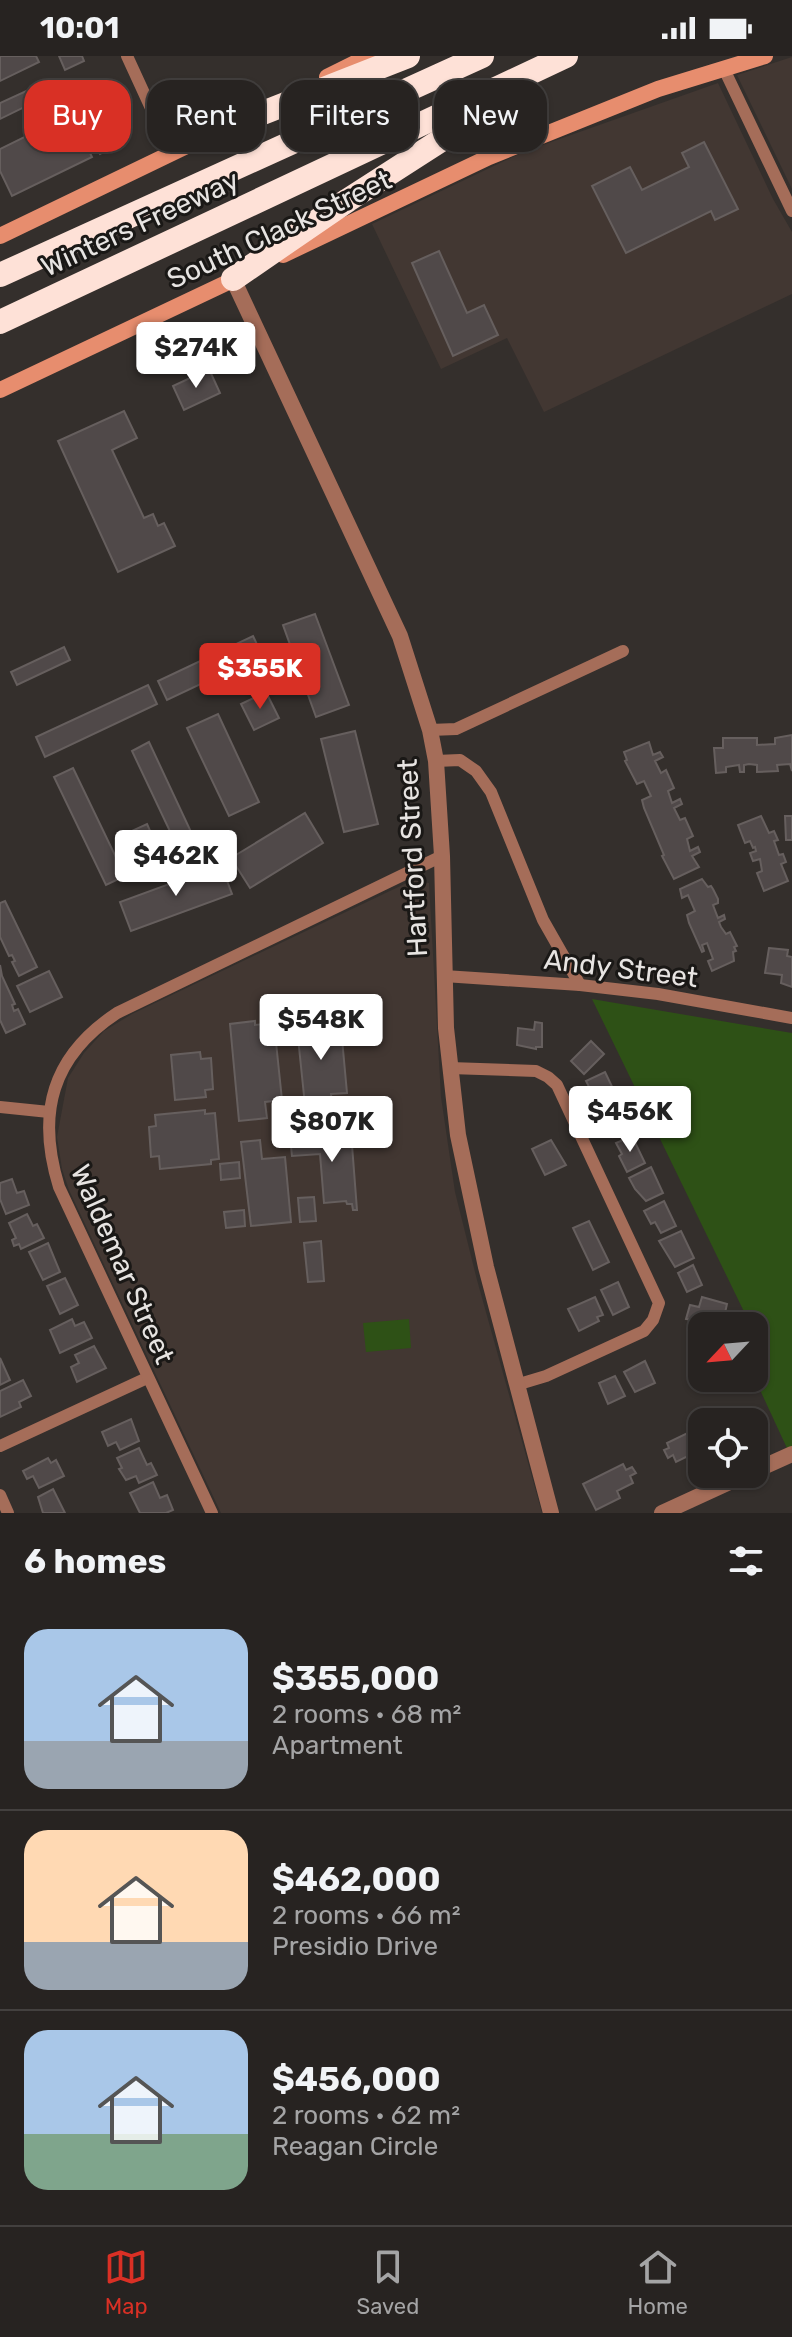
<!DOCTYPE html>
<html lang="en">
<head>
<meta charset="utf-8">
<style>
	:root { --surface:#272321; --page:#332f2e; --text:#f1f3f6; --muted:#a4a4a5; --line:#43403f; --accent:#d93025 }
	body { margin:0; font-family:Rubik,sans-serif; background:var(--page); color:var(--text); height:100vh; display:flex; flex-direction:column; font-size:30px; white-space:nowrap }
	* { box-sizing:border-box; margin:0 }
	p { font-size:26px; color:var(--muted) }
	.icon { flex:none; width:44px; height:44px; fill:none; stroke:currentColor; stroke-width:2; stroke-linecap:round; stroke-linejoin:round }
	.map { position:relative; height:1457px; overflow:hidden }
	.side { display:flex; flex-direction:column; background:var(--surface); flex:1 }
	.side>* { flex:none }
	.guide { position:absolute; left:24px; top:24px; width:744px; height:72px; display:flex; gap:16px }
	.needle { width:52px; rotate:244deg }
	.fabs { position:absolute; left:688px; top:1256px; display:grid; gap:16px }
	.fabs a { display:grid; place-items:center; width:80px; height:80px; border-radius:16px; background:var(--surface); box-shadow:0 2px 6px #0004,0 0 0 2px var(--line); font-size:40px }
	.price { position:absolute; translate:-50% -68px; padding:0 18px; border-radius:8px; background:#fff; color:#222; font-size:26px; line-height:52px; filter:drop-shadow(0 2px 4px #0008) }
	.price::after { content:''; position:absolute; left:50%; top:48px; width:24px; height:18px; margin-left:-12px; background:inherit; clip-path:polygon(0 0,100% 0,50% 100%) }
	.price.current { background:var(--accent); color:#fff }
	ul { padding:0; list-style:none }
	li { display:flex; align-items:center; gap:24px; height:200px; padding:0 24px }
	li+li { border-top:2px solid var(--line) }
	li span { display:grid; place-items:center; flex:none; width:224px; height:160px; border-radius:24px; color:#555 }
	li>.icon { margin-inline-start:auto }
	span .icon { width:96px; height:96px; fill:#fffc; stroke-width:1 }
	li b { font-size:34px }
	h2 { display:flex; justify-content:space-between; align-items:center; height:96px; padding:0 24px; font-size:34px }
	.tag { padding:0 28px; border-radius:24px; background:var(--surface); box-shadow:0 2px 6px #0004,0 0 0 2px var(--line); font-size:28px; line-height:72px }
	.tag.current { background:var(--accent); color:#fff }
	.status { display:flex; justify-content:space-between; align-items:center; height:56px; padding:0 40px; background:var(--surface); direction:ltr }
	.status svg { height:22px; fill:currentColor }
	.dock { display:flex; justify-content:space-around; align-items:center; height:112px; border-top:2px solid var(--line); background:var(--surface); font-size:22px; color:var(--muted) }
	.dock a { display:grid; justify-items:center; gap:4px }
	.dock .current { color:var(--accent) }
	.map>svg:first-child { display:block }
	.built { fill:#423732 }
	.green { fill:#2e5116 }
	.building { fill:#504949; stroke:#665f5e; stroke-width:2 }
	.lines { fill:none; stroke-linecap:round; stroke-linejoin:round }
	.minor { stroke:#a56d59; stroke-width:12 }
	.tertiary { stroke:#a56d59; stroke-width:16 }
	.secondary { stroke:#e78d6e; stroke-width:16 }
	.motorway { stroke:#fee1d7; stroke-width:24 }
	.labels { text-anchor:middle; stroke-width:6; stroke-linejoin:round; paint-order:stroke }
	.street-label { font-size:28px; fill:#e7e4e2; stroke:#1a1816 }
</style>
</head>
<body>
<div class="status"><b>10:01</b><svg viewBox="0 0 49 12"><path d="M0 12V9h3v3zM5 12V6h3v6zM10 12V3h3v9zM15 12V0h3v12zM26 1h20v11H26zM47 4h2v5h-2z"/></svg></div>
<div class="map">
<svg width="792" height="1457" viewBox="0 0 792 1457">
	<rect width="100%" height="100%" fill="#342f2c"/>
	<!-- built -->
	<g class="built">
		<polygon points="792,1 792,133 737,19"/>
		<polygon points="718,27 773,143 792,176 792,238 544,356 507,282 441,313 372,168 523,96"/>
		<polygon points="413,824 429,827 441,1041 455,1136 477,1224 542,1457 221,1457 69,1134 62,1113 57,1081 68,1022 84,997 104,975 132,958"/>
	</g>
	<!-- green -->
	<g class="green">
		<polygon points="592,943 792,977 792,1403 754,1321 754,1300 764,1295 754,1270 751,1270"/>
		<polygon points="409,1263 411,1292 366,1296 363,1267"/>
	</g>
	<!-- building -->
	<g class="building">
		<polygon points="0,0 36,0 39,6 0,25"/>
		<polygon points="59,0 82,0 84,5 65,14"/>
		<polygon points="48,25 53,37 0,63 0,47"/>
		<polygon points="103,40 125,85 100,98 78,53"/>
		<polygon points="71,58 92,101 12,140 0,115 0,93"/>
		<polygon points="704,86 738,153 715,164 711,155 626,197 592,130 630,111 642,134 689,111 682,97"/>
		<polygon points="439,195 467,257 484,249 498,279 453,300 412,207"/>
		<polygon points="213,275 222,296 206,304 196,282"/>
		<polygon points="209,313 220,337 184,354 173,330"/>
		<polygon points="124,355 137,382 112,394 144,462 153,458 158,470 164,467 175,490 118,516 58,385"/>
		<polygon points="315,558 349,649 316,661 283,569"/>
		<polygon points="253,580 262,599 167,644 158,625"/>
		<polygon points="64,591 70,604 17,629 11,616"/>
		<polygon points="148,629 157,648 45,701 36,681"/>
		<polygon points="266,636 279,662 254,674 241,648"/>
		<polygon points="218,658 259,746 229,760 187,672"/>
		<polygon points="355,675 378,768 344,776 321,683"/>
		<polygon points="792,679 792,715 790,708 777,709 778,715 757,716 757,709 749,708 744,709 744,716 740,716 739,709 726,711 726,716 716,717 714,692 723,692 723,682 757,682 757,689 775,688 775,682"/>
		<polygon points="149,686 192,778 175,786 132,695"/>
		<polygon points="649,686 653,699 660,696 663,701 655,705 661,717 666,714 674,732 668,735 672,747 680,743 682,748 674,752 680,764 685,762 693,780 687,783 690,795 698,791 700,796 692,800 699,811 674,823 662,800 664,799 644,752 642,744 651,740 644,725 637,728 625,705 627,704 624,696"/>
		<polygon points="73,712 125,820 106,829 54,721"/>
		<polygon points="305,757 323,787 250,832 231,802"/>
		<polygon points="761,760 769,777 774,775 778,784 774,785 779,799 783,798 786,806 781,808 788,825 764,835 757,817 762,815 760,803 753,805 750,797 756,795 755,791 753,792 750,785 745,787 738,769"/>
		<polygon points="785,760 792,760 792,784 786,784"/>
		<polygon points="147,768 155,786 129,798 121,780"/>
		<polygon points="221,809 232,838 131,875 120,846"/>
		<polygon points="702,823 708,831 711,830 713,833 718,843 718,847 713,849 718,862 724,859 725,863 719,866 721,871 726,878 730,876 737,890 734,891 736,895 733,896 734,905 712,915 708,905 713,903 707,887 702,889 704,895 702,896 689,867 687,859 695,855 688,839 682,842 680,833"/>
		<polygon points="5,845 37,911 19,920 12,906 15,905 12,899 9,900 0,881 0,847"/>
		<polygon points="769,892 788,894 787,900 792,901 792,931 781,927 782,919 765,917"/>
		<polygon points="0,909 2,920 15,948 12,949 14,955 18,953 25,968 6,977 0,964"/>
		<polygon points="49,915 62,941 30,956 17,930"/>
		<polygon points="322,960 322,963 340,961 347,1037 331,1038 333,1057 306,1059 296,962"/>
		<polygon points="255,965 255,969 274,967 282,1044 265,1046 267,1062 239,1065 230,968"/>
		<polygon points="535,966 542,967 542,991 536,991 536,993 517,989 518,972 534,974"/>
		<polygon points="591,985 604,998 584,1018 571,1005"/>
		<polygon points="200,996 201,1003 211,1002 213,1033 205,1034 206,1041 175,1044 171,999"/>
		<polygon points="605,1016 617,1041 599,1050 586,1025"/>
		<polygon points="616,1050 628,1074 613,1081 600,1058"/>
		<polygon points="205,1054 205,1058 215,1057 219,1103 211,1104 211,1108 160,1113 159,1100 151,1101 149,1071 156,1070 155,1059"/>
		<polygon points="351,1076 357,1154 353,1154 352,1148 347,1148 346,1145 324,1147 320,1098 292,1100 290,1081"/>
		<polygon points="632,1080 645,1107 627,1116 619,1100 622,1098 616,1087"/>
		<polygon points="260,1084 262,1103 285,1101 291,1166 251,1170 241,1086"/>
		<polygon points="551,1084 566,1109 545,1119 532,1093"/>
		<polygon points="239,1106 240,1122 221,1124 220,1108"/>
		<polygon points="651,1111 663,1137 646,1145 635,1133 629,1122"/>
		<polygon points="12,1123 17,1137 24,1135 29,1149 6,1158 0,1143 0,1127"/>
		<polygon points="314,1141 316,1165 300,1166 298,1142"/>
		<polygon points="664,1145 676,1170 661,1177 655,1166 651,1168 644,1155"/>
		<polygon points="244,1154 245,1170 226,1172 224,1156"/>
		<polygon points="27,1158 33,1170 37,1168 44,1182 21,1193 19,1188 14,1190 12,1184 16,1182 9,1167"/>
		<polygon points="589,1165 609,1206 593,1214 573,1172"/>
		<polygon points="681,1175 694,1202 675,1211 659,1185"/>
		<polygon points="321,1185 324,1225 308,1226 304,1187"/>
		<polygon points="48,1187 60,1216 43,1224 29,1196"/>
		<polygon points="693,1209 702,1229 687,1236 678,1217"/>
		<polygon points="65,1222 78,1249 60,1258 47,1230"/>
		<polygon points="618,1226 629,1251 613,1259 601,1234"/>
		<polygon points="595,1241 603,1259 597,1261 599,1265 579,1275 568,1253"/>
		<polygon points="702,1241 727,1248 722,1270 686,1263 690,1249 699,1251"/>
		<polygon points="72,1263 75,1270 84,1266 92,1282 60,1297 50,1274"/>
		<polygon points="94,1290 106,1312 77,1326 71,1311 79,1307 75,1299"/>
		<polygon points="0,1302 10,1324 0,1329"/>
		<polygon points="645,1305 655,1327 635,1336 624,1316"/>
		<polygon points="615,1320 625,1340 608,1348 599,1327"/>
		<polygon points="23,1324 31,1340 19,1346 21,1351 0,1361 0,1335"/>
		<polygon points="131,1363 139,1385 120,1394 116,1386 108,1390 102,1376"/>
		<polygon points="702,1370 702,1402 696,1405 692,1398 676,1406 673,1399 668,1402 664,1394 669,1392 667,1387"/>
		<polygon points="139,1392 147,1409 151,1407 157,1419 139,1427 136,1420 126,1424 119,1413 122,1412 117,1402"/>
		<polygon points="48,1402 51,1407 56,1404 64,1420 39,1432 33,1420 27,1423 23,1415"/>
		<polygon points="623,1408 626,1414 632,1411 636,1417 630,1420 633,1427 617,1435 620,1442 596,1454 583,1428"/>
		<polygon points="153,1426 160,1442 167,1439 173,1454 166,1457 140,1457 130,1437"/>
		<polygon points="53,1433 65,1457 43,1457 38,1441"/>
	</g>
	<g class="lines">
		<!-- minor -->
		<g class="minor">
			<polyline points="127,0 172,98"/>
			<polyline points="724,13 792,155"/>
			<polyline points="430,674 456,673 623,595"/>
			<polyline points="436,705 460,704 476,715 491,736 543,864 580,929"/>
			<polyline points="444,920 580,929 658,938 792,962"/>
			<polyline points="450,1012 536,1015 548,1021 557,1029 659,1247 653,1264 644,1275 546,1320 516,1329"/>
			<polyline points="0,1051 49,1056"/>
			<polyline points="0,1390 147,1322"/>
			<polyline points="0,1439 8,1457"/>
			<path d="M212 1457 59 1131C36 1057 52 1000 117 957L442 800"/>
		</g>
		<!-- tertiary -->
		<g class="tertiary">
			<polyline points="233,223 400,580 430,674 436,705 442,800 446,972 458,1079 486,1211 551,1457"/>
			<polyline points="754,1415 792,1398"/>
			<polyline points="662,1457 747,1418"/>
		</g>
		<!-- secondary -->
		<g class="secondary">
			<polyline points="327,21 369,0"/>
			<polyline points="0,180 228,70"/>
			<polyline points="283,199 489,101 658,33 765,0"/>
			<polyline points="0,334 241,220"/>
		</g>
		<!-- motorway -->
		<g class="motorway">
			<polyline points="219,74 408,0"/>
			<polyline points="0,219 482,0"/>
			<polyline points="233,223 348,144 505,43"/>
			<polyline points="0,266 566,0"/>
		</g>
	</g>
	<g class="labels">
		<!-- street labels -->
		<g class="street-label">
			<text transform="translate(140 167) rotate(-25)" y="10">Winters Freeway</text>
			<text transform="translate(279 173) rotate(-25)" y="10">South Clack Street</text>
			<text transform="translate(412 802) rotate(-93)" y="10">Hartford Street</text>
			<text transform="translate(621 912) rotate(7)" y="10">Andy Street</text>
			<text transform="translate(123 1208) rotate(66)" y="10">Waldemar Street</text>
		</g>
	</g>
</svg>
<div class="fabs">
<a><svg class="needle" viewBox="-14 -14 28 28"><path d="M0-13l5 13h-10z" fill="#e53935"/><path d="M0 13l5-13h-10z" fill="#a4a4a5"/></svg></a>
<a><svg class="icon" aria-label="locate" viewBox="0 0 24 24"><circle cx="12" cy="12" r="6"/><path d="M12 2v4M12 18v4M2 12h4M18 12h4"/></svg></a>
</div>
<b class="price" style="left:196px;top:334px">$274K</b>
<b class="price current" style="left:260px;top:655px">$355K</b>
<b class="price" style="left:176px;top:842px">$462K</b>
<b class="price" style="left:321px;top:1006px">$548K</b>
<b class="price" style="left:630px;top:1098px">$456K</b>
<b class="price" style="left:332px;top:1108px">$807K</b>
<div class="guide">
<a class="tag current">Buy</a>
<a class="tag">Rent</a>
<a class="tag">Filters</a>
<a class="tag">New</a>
</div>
</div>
<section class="side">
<h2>6 homes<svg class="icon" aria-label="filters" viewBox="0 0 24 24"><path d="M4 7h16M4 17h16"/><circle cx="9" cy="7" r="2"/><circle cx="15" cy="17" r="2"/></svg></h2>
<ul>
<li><span style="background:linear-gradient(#a9c7e8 70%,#9aa5b1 0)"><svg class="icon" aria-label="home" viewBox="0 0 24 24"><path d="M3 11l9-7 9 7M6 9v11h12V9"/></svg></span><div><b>$355,000</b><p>2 rooms · 68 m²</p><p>Apartment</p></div></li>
<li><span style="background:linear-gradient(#ffd9b3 70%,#9aa5b1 0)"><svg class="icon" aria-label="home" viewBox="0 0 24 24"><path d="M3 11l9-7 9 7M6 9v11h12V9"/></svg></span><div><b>$462,000</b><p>2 rooms · 66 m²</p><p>Presidio Drive</p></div></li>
<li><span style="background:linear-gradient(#a9c7e8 65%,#7fa58c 0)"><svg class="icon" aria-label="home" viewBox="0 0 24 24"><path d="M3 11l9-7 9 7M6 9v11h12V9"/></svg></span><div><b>$456,000</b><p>2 rooms · 62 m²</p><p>Reagan Circle</p></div></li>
</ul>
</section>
<nav class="dock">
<a class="current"><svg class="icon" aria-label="map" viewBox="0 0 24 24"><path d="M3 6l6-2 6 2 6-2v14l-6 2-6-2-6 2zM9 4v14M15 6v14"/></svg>Map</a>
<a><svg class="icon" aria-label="saved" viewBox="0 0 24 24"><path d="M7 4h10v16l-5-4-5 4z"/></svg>Saved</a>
<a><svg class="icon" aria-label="home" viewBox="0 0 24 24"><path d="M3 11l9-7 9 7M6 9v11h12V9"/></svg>Home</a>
</nav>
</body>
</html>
